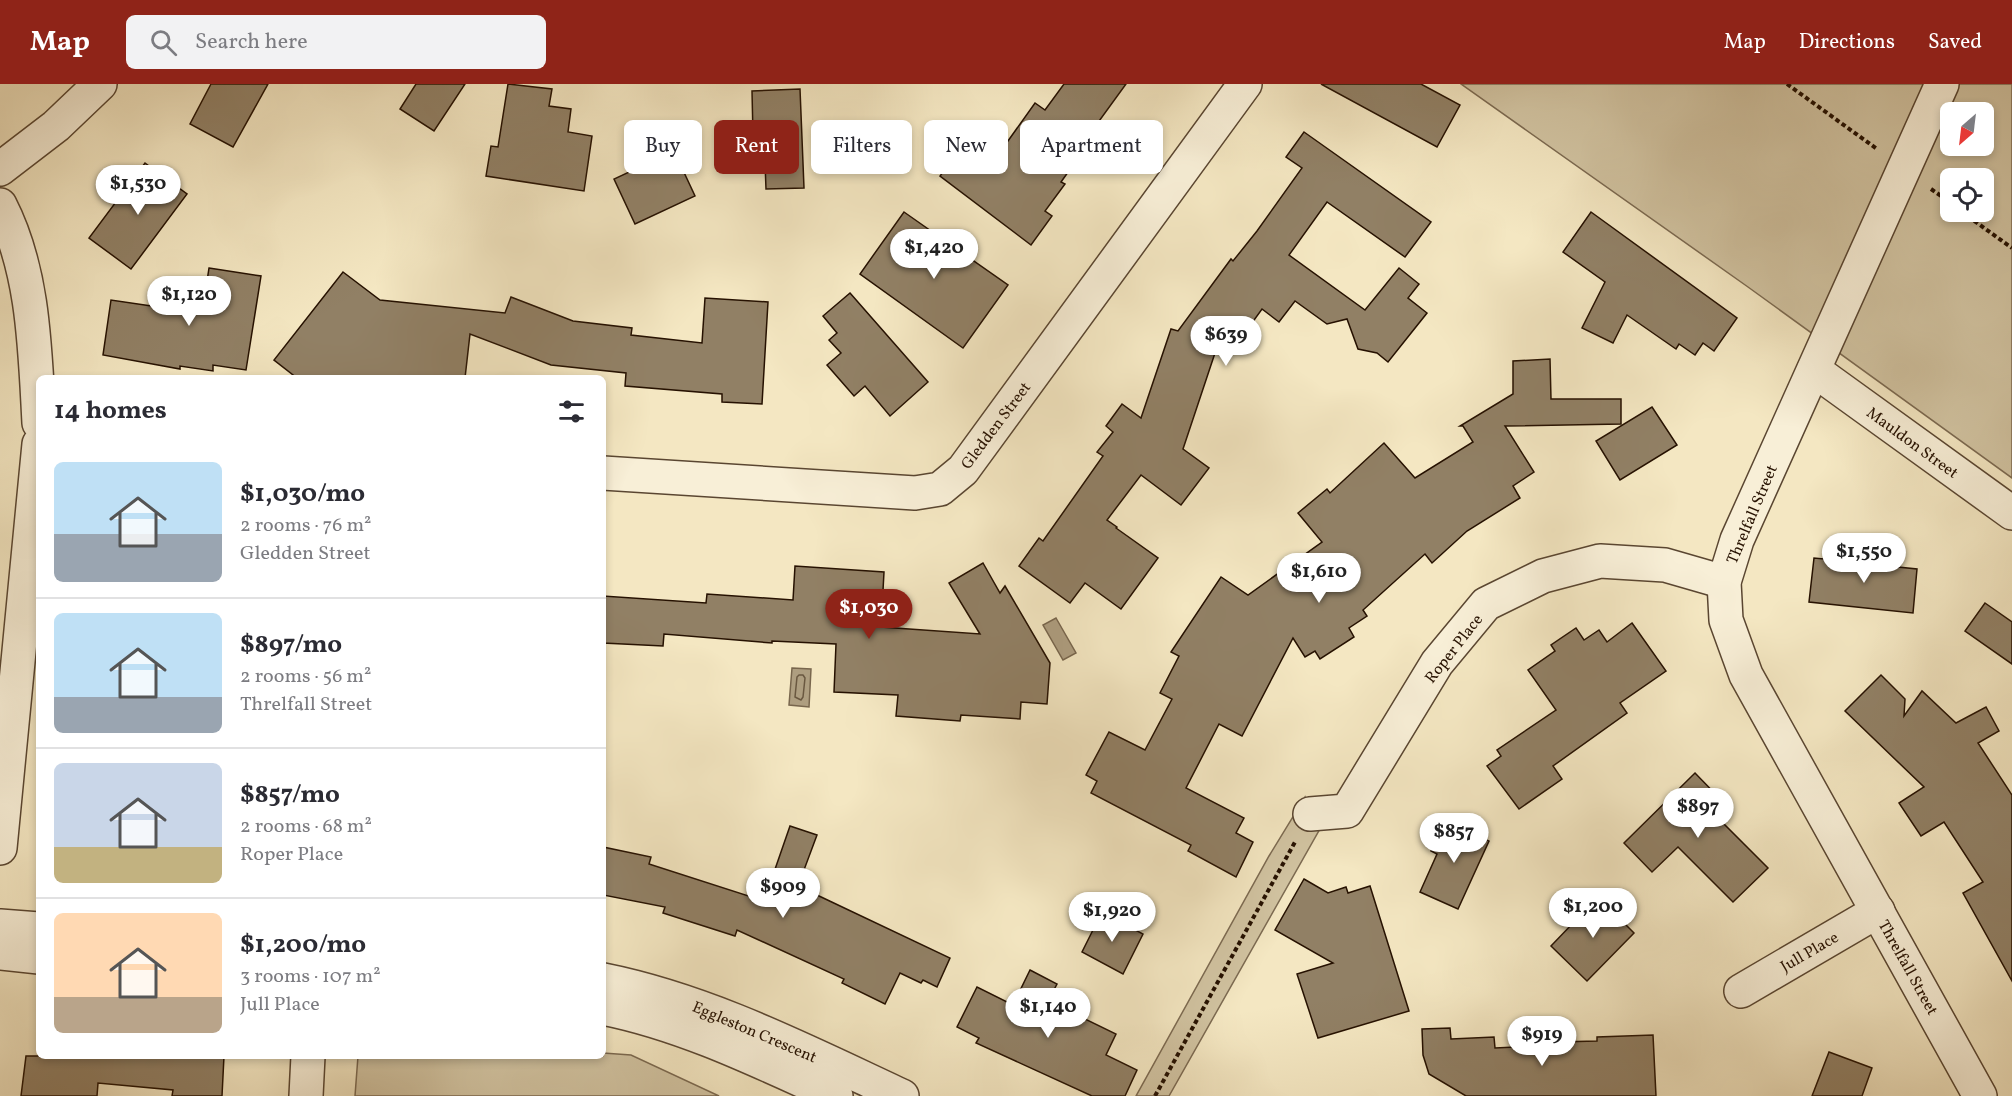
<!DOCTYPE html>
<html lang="en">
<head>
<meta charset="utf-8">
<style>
	:root { --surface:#fff; --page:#f2f2f3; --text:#2b2b33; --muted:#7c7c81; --line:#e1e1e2; --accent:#8f2418 }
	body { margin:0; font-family:Vollkorn,serif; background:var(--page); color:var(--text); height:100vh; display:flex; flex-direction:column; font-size:22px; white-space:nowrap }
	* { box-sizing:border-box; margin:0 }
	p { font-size:20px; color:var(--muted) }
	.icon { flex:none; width:33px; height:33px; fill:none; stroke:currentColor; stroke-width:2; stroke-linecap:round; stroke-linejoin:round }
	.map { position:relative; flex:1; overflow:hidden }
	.details { position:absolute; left:36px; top:291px; width:570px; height:684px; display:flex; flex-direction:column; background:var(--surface); border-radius:9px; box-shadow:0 3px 9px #0003 }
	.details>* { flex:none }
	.hud { position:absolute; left:624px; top:36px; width:570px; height:54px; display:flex; gap:12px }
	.needle { width:39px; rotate:208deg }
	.fabs { position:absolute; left:1940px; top:18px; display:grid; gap:12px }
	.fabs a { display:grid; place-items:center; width:54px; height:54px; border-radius:9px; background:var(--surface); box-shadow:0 3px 9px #0003; font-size:30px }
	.price { position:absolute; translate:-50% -51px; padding:0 14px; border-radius:21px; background:#fff; color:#222; font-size:20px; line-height:39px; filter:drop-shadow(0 2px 3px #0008) }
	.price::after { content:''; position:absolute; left:50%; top:36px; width:18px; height:14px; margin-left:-9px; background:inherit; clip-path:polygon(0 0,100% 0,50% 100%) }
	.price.selected { background:var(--accent); color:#fff }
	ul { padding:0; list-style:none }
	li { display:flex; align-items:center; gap:18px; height:150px; padding:0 18px }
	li+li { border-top:2px solid var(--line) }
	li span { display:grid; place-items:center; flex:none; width:168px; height:120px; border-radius:9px; color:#555 }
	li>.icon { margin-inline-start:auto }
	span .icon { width:72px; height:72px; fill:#fffc; stroke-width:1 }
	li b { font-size:26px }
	h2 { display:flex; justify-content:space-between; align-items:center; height:72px; padding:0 18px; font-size:26px }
	.chip { padding:0 21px; border-radius:9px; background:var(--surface); box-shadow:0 3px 9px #0003; font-size:21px; line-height:54px }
	.chip.selected { background:var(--accent); color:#fff }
	header { display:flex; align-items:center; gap:36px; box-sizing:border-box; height:84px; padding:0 30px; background:var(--accent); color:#fff }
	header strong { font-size:28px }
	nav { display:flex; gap:33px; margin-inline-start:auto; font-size:21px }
	.search { width:420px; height:54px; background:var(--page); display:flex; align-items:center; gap:15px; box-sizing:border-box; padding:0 21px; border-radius:9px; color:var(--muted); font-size:22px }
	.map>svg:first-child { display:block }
	.green { fill:#d1c3a1; stroke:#7c6a51; stroke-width:1.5; fill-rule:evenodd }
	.water { fill:#ae9e80; stroke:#78664d; stroke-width:1.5 }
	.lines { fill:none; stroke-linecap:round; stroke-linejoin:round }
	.shore { stroke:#6a5840; stroke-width:1.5 }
	.building { fill:#918065; stroke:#261101; stroke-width:1.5 }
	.minor-casing { stroke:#5a4631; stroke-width:36 }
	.path { stroke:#261101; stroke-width:4; stroke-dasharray:4.5 3; stroke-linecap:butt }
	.minor { stroke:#f8efd7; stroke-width:33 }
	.labels { text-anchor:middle; stroke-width:5; stroke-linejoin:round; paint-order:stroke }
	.street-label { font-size:16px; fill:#261101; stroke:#f8efd7 }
</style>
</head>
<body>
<header>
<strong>Map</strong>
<div class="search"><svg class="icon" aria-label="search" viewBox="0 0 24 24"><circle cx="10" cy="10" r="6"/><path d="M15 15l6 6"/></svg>Search here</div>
<nav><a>Map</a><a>Directions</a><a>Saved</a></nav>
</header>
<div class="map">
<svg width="2012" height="1012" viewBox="0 0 2012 1012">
	<rect width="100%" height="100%" fill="#f4e7c2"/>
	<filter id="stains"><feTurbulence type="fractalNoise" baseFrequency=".00333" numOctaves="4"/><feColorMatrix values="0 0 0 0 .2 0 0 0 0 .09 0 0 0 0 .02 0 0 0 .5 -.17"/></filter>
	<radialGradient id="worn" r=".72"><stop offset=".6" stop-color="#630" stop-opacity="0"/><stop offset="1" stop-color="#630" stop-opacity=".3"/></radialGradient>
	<!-- green -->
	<g class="green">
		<path d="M1461 0H2012V394L1748 203ZM1950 28H1983V62H1950ZM1950 94H1983V128H1950Z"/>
		<polygon points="1305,713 1310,730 1321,743 1169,1012 1136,1012 1269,772"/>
		<polygon points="603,969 631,971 719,1012 355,1012 358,972 603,972"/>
	</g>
	<!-- water -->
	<g class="water">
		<polygon points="1056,534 1076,569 1063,576 1043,541"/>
		<polygon points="792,584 811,585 809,623 789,621"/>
	</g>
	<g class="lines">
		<!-- shore -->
		<polygon class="shore" points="799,591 803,591 805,594 803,613 801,616 795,613 797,593"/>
	</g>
	<!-- building -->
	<g class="building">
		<polygon points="211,0 268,0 233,63 190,40"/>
		<polygon points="416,0 465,0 434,47 400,25"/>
		<polygon points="508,0 552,5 549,22 571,25 568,48 592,52 584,107 486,92 491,62 498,63"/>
		<polygon points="1064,0 1126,0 1094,44 1098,46 1061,98 1065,100 1045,127 1052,132 1031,161 940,92 976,44 1003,64 1035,19 1045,26"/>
		<polygon points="1321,0 1421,0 1460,21 1437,63"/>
		<polygon points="800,5 804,104 766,105 764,51 753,52 752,7"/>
		<polygon points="1304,48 1431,138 1405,173 1327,118 1289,171 1365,226 1399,184 1419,200 1408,214 1427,229 1388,278 1377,269 1358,265 1347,235 1327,240 1295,217 1279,238 1262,225 1244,250 1226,236 1183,365 1209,384 1181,421 1141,391 1107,436 1117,443 1116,444 1158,474 1121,525 1085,499 1070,519 1019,482 1039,454 1043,457 1103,372 1097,368 1113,348 1106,342 1122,320 1141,334 1171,245 1178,247 1231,175 1233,177 1257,147 1302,84 1286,73"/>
		<polygon points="674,67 695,112 635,140 614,95"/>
		<polygon points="145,79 187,110 131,185 89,154"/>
		<polygon points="904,128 1008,201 963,264 860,190"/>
		<polygon points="1591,128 1737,234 1714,267 1703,259 1695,271 1679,260 1676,265 1627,231 1613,259 1582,244 1605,198 1563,168"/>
		<polygon points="209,184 261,192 246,286 213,281 213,287 180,282 180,285 103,271 111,216 186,227 167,212 204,217"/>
		<polygon points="343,188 380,216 505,229 511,213 573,237 632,244 631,251 702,259 705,214 768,218 762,320 722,318 722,310 625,302 626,289 551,281 470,250 465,294 297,294 274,276"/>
		<polygon points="850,209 928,298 890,332 865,302 854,312 827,281 841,269 829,256 837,249 823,232"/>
		<polygon points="1550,275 1551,315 1621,315 1621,340 1505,342 1534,388 1513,402 1520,414 1467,447 1432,479 1425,470 1363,526 1367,532 1349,544 1354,553 1320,575 1315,567 1305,573 1293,554 1242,652 1219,640 1186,704 1244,734 1236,749 1253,758 1236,793 1188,767 1191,761 1091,709 1097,697 1086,691 1109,648 1145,666 1172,615 1160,609 1179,572 1171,568 1221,493 1248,511 1322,458 1298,429 1327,405 1330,409 1384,359 1415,394 1473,358 1463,342 1460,342 1513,310 1513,277"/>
		<polygon points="1652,323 1677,361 1620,396 1596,357"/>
		<polygon points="1868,472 1898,475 1898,483 1917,485 1913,529 1809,518 1814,474 1867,479"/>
		<polygon points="983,479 1000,509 1005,502 1050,579 1047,620 1021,618 1020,635 961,631 960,637 896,632 898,611 834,608 836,560 772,557 772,559 664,550 663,562 603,559 603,512 706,519 707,510 793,516 795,482 884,488 881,543 980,550 949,499"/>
		<polygon points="1985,519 2012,538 2012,580 1965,547"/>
		<polygon points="1632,539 1666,587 1620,619 1627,629 1553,682 1562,695 1519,725 1487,682 1501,672 1497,666 1556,626 1528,586 1555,567 1551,561 1576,544 1584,556 1599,546 1607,558"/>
		<polygon points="1881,591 1905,615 1904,632 1922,607 1956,639 1986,623 1999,647 1978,659 2012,711 2012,897 1963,809 1983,798 1944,738 1921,752 1899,719 1924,703 1845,627"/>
		<polygon points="1695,689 1726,721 1715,731 1768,784 1733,818 1678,763 1652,788 1624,759"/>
		<polygon points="1445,736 1489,757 1458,825 1420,808 1437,770 1431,767"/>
		<polygon points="790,742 817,751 798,802 950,874 937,903 923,896 921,899 900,889 885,920 842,899 844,895 737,846 735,852 663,829 665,823 603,811 603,763 651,773 649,780 764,817"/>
		<polygon points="1304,795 1328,809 1346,803 1348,809 1370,802 1409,927 1318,954 1297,890 1333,879 1275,846"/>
		<polygon points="1598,813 1634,849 1587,897 1551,862"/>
		<polygon points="1102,828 1143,850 1123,890 1082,868"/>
		<polygon points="1030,886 1057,900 1048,917 1116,950 1106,971 1137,986 1125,1012 1092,1012 976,959 979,954 957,943 977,903 1013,921"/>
		<polygon points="1450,944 1451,955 1494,953 1495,964 1557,961 1557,958 1597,957 1597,953 1653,951 1656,1012 1466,1012 1429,990 1423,971 1422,945"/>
		<polygon points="1829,968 1872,984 1862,1012 1812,1012"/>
		<polygon points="26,972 224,972 222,1012 172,1012 173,1006 98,999 97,1012 21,1012"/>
	</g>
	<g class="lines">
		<!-- minor casing -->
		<g class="minor-casing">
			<g id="minor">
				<polyline points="1942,0 1737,456 1724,498 1726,536 1746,591 1980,1012"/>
				<polyline points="0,85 56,42 100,0"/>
				<path d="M0 121C34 187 35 266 39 339"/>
				<polyline points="1814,286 2012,429"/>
				<polyline points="603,389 915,409 940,405 963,386 1245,0"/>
				<polyline points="1310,730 1347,727 1437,579 1486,520 1543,492 1600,477 1665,481 1724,498"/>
				<polyline points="0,764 39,360"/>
				<polyline points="0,842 39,845"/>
				<polyline points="0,869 39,873"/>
				<path d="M603 896C708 917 805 967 902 1012"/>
				<polyline points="1741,907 1878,827"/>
				<path d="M603 924C684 940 761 978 836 1012"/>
				<polyline points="306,1012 308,972"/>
			</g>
		</g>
		<!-- path -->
		<g class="path">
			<polyline points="1787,0 1877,65"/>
			<polyline points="1931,105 1950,118"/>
			<polyline points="1962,128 2012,164"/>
			<polyline points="1155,1012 1295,758"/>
		</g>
		<!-- minor -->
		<use href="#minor" class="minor"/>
	</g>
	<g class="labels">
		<!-- street labels -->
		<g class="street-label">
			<text transform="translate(995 341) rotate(-53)" y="6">Gledden Street</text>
			<text transform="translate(1913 358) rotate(36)" y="6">Mauldon Street</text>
			<text transform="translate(1751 430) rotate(-67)" y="6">Threlfall Street</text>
			<text transform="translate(1453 564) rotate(-52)" y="6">Roper Place</text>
			<text transform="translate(1809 867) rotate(-30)" y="6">Jull Place</text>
			<text transform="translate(1909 883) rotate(61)" y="6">Threlfall Street</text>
			<text transform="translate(755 947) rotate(23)" y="6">Eggleston Crescent</text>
		</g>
	</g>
	<rect width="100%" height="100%" filter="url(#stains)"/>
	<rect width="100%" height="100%" fill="url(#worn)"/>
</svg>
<div class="fabs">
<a><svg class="needle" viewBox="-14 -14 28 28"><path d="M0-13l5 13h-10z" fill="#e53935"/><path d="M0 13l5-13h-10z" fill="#7c7c81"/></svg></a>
<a><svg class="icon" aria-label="locate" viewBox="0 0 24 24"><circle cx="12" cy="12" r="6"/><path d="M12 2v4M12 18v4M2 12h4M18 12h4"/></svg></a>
</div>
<b class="price" style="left:138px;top:132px">$1,530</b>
<b class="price" style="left:934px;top:196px">$1,420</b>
<b class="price" style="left:189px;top:243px">$1,120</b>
<b class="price" style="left:1226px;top:283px">$639</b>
<b class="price" style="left:1864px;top:500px">$1,550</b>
<b class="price" style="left:1319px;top:520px">$1,610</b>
<b class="price selected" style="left:869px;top:556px">$1,030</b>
<b class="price" style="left:1698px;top:755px">$897</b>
<b class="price" style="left:1454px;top:780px">$857</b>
<b class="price" style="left:783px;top:835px">$909</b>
<b class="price" style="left:1593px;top:855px">$1,200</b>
<b class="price" style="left:1112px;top:859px">$1,920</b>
<b class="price" style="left:1048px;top:955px">$1,140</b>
<b class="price" style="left:1542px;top:983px">$919</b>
<div class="hud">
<a class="chip">Buy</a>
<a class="chip selected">Rent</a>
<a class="chip">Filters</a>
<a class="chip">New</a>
<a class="chip">Apartment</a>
</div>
<section class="details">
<h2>14 homes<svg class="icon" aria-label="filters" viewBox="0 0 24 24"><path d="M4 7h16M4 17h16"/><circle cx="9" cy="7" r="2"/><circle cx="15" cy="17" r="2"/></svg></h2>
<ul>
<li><span style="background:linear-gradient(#bfe0f5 60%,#9aa5b1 0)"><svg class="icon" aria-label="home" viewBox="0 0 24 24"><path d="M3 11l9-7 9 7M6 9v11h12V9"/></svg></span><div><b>$1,030/mo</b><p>2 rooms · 76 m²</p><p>Gledden Street</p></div></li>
<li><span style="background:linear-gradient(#bfe0f5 70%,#9aa5b1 0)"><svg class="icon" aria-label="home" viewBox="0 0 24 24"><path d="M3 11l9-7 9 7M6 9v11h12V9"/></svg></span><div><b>$897/mo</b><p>2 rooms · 56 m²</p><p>Threlfall Street</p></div></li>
<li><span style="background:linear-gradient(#c9d6e8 70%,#c2b280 0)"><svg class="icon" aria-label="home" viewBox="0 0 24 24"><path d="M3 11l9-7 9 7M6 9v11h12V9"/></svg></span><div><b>$857/mo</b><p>2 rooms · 68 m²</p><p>Roper Place</p></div></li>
<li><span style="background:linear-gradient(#ffd9b3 70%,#b9a48a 0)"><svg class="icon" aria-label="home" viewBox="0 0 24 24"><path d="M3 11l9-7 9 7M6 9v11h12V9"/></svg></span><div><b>$1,200/mo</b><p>3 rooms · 107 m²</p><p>Jull Place</p></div></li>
</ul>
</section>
</div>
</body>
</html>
